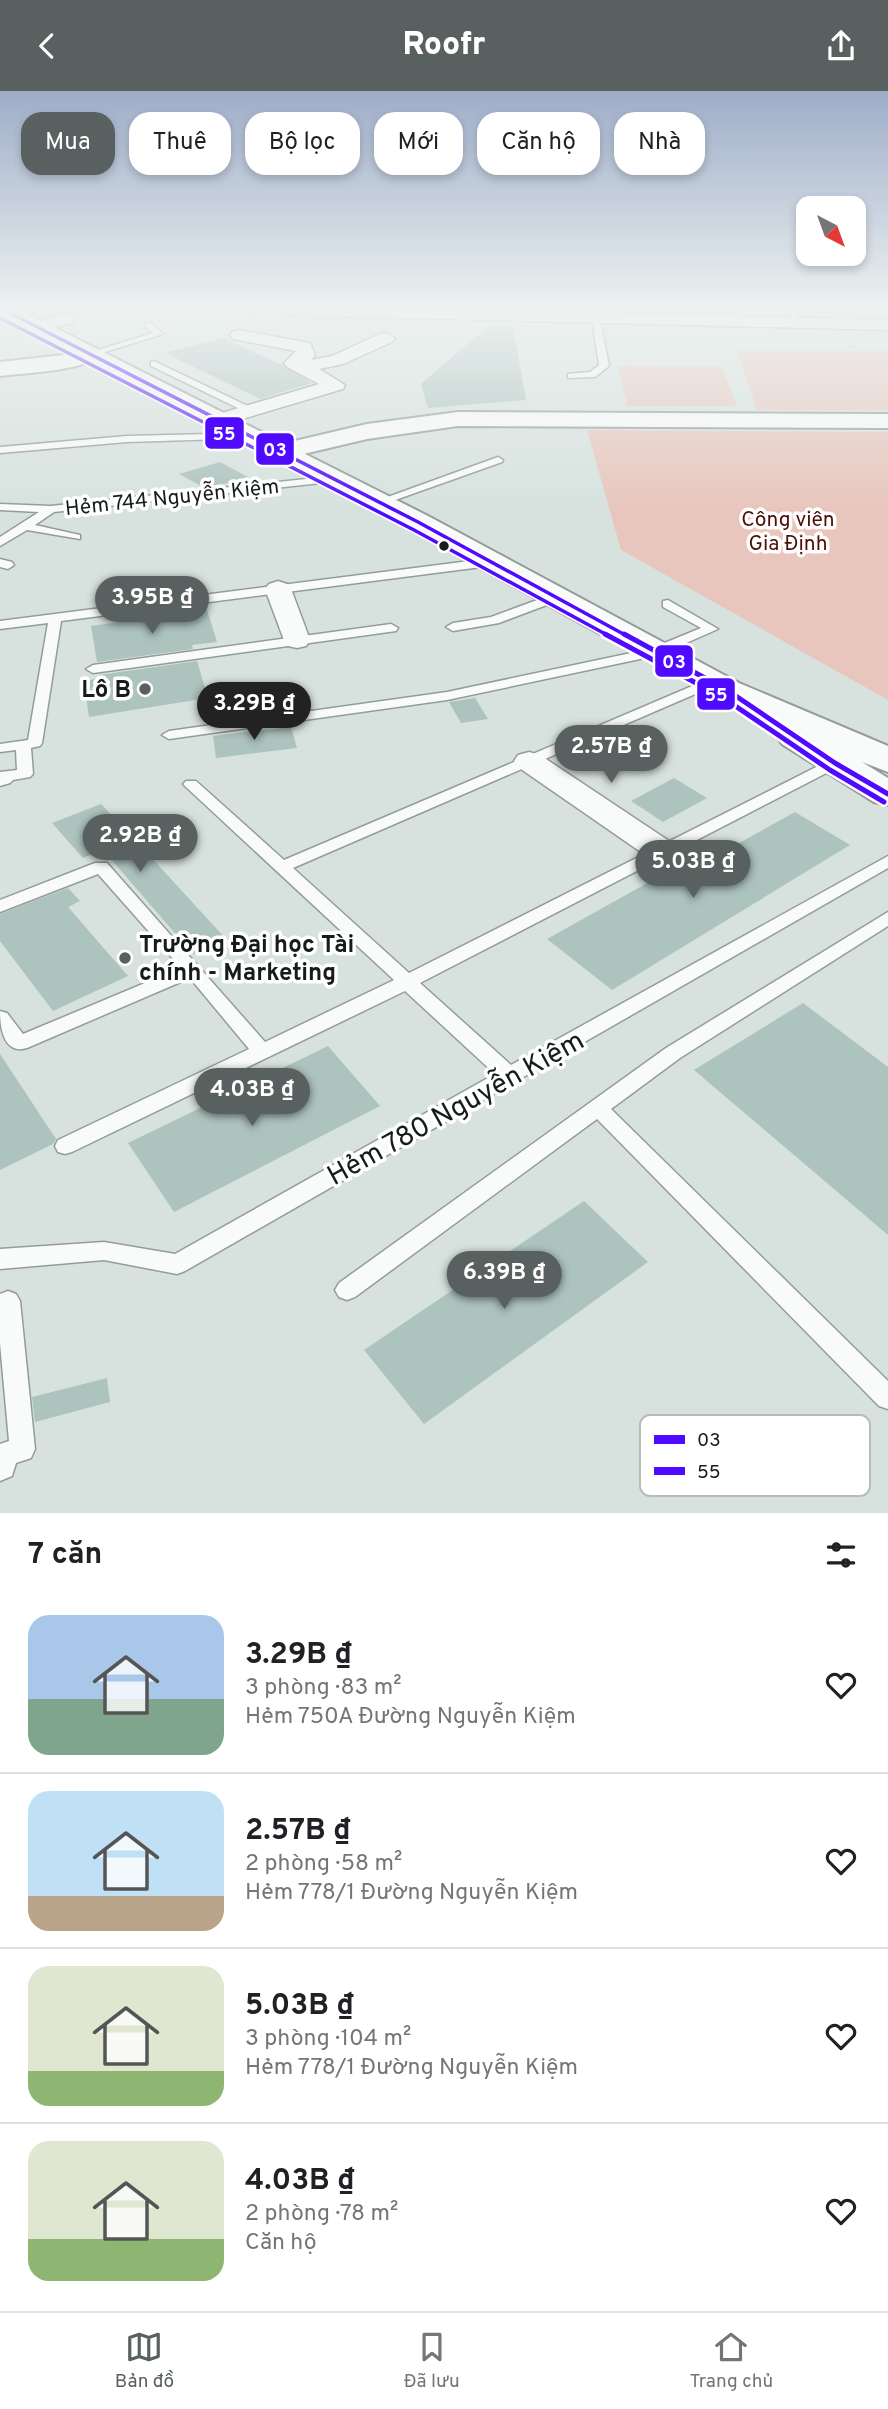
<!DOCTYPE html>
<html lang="vi">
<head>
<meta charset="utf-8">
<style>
	:root { --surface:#fff; --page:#f6f6f6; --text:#202124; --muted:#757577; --line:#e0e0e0; --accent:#596160 }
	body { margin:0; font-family:Overpass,sans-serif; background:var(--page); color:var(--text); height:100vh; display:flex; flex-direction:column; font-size:26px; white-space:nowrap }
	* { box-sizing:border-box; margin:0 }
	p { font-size:23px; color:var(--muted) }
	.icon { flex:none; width:38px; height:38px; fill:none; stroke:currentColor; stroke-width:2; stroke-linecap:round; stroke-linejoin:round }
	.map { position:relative; height:1422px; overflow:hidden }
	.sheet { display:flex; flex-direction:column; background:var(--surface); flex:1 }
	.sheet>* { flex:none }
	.top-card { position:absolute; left:21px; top:21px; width:847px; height:63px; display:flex; gap:14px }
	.needle { width:46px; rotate:139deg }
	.buttons { position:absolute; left:796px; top:105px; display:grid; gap:14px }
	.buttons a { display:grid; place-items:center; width:70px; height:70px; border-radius:14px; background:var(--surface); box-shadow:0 4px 10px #0003; font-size:35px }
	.price { position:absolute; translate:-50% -60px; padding:0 16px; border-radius:24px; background:var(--accent); color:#fff; font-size:23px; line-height:46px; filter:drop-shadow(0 2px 4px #0008) }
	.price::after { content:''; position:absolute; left:50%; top:42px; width:21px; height:16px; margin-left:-10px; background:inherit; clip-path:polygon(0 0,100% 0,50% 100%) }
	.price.active { background:#222; color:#fff }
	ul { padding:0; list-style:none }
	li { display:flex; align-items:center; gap:21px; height:175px; padding:0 28px }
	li+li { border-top:2px solid var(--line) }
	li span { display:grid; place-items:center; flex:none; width:196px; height:140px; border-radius:21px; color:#555 }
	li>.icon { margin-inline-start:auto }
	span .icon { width:84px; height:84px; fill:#fffc; stroke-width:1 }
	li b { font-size:30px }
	h2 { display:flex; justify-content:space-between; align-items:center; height:84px; padding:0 28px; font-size:30px }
	.tag { padding:0 24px; border-radius:21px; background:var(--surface); box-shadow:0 4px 10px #0003; font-size:24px; line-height:63px }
	.tag.active { background:var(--accent); color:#fff }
	header { display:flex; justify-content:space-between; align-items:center; height:91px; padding:0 28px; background:var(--accent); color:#fff; font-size:32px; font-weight:800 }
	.tab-bar { display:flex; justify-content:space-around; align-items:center; height:98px; border-top:2px solid var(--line); background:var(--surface); font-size:19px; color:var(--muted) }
	.tab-bar a { display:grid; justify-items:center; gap:4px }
	.tab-bar .active { color:var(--accent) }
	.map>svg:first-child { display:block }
	.green { fill:#e8c6bd }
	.building { fill:#adc3be }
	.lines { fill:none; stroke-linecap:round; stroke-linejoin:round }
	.service-casing { stroke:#949c9a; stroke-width:3 }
	.minor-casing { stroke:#949c9a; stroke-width:3 }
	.tertiary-casing { stroke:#949c9a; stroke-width:4 }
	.primary-casing { stroke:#949c9a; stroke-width:4 }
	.path { stroke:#bdc1c0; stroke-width:2.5; stroke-dasharray:2 3.5; stroke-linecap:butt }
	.service { fill:#f9fbfa; fill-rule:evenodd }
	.minor { fill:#f9fbfa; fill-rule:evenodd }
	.tertiary { fill:#f9fbfa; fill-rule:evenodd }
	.primary { fill:#f9fbfa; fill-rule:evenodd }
	.bus-1-far1-casing { stroke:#fff; stroke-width:7 }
	.bus-1-casing { stroke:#fff; stroke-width:10 }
	.bus-2-far1-casing { stroke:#fff; stroke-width:7 }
	.bus-2-casing { stroke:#fff; stroke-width:10 }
	.bus-1-far1 { stroke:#4f0aff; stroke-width:3.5 }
	.bus-1 { stroke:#4f0aff; stroke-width:5 }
	.bus-2-far1 { stroke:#4f0aff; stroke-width:3.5 }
	.bus-2 { stroke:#4f0aff; stroke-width:5 }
	.bus-dot { fill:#151c1b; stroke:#fff; stroke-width:2.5 }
	.poi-dot { fill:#596160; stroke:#fff; stroke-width:2.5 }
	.labels { text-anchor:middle; stroke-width:7; stroke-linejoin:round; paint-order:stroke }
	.far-street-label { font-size:21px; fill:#151c1b; stroke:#fff }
	.far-park-label { font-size:21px; fill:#4e1006; stroke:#fff }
	.poi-label { font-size:24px; font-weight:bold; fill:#151c1b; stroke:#fff; text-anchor:end }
	.near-street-label { font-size:28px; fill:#151c1b; stroke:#fff }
	.key { fill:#fff; stroke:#b9bbbb; stroke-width:2 }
	.key-label { font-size:19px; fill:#151c1b }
	.line-badge { stroke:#fff; stroke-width:2.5 }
	.badge-label { font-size:19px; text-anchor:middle; font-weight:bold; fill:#fff }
</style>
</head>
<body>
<header><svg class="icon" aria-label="back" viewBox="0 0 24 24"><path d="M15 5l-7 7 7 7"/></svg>Roofr<svg class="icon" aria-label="share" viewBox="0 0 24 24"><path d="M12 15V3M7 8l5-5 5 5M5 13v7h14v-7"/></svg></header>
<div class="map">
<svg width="888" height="1422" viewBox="0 0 888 1422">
	<rect width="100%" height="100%" fill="#d7e2df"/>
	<!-- green -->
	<g class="green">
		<polygon points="737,260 888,260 888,319 757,319"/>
		<polygon points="618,275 722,276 737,315 627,315"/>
		<polygon points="587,339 888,341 888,609 621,459"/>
	</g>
	<!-- building -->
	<g class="building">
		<polygon points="487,236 513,236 526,309 428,317 421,293"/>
		<polygon points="223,247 282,274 312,292 260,308 165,262"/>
		<polygon points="220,371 248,386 220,394 203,396 179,383"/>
		<polygon points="207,519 217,551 192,554 193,558 97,571 91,535"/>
		<polygon points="197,570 208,607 89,626 84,590 100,587 99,584"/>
		<polygon points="475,607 488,628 461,632 449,611"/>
		<polygon points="291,636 297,657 216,667 213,645"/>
		<polygon points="674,687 707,707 663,731 631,710"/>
		<polygon points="101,713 148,763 226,848 193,863 103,759 83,767 52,732"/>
		<polygon points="795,721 850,754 612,899 547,848 703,761 712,767"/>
		<polygon points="68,797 80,810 68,816 128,885 53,920 0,850 0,823"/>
		<polygon points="803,912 888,976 888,1144 694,979"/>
		<polygon points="328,955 380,1015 174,1121 128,1052"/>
		<polygon points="0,963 56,1048 53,1053 0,1079"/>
		<polygon points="584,1110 648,1171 424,1333 364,1259"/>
		<polygon points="107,1287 110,1311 35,1331 32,1306"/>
	</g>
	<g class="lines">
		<!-- service casing -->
		<g class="service-casing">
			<g id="service">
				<polygon points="788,219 796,219 801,234 795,234"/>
				<polygon points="596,225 600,228 609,275 595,286 568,287 568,283 590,281 599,274 592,228"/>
				<polygon points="145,232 151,232 163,243 92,265 85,263 153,242 145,236"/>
				<polygon points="154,270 254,318 256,320 248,322 151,275 151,271"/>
				<polygon points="252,342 257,345 256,347 127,351 0,362 0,356 127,345"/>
				<polygon points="498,366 503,369 502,371 384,413 374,411"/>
				<polygon points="335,385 339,386 339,390 54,421 35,434 80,444 80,448 27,439 0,455 0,446 39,421 0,419 0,413 51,415"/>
				<polygon points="493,467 497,468 497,474 61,530 42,652 40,655 31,657 33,683 30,686 13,689 10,692 0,695 0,681 17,679 16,659 0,661 0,653 28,649 48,532 0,538 0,530"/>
				<polygon points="0,468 12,471 14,474 8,478 0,476"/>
				<polygon points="556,502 560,503 560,509 499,532 453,540 446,536 453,532 491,526"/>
				<polygon points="668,509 718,538 659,564 447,609 169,648 162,644 169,640 447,601 650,558 701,537 663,516 663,510"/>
				<polygon points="391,533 398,537 396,540 93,582 86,578 93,574"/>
				<path d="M711 587 716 588 718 591 716 594 293 777 409 882 830 669H840L843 672 840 675 420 892 511 974 888 765V777L185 1180 177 1183 104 1169 0 1178V1158L104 1151 175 1163 495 983 405 900 72 1061 65 1063 58 1061 55 1055 58 1049 249 958 190 887 27 957C4 964 0 937 0 920L7 922 23 943 181 877 98 783 0 821V809L95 772H107L265 951 394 889 186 696 183 693 186 690H196L284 769Z"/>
				<polygon points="888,821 888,835 680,967 611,1018 888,1290 888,1318 879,1315 597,1028 355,1206 347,1209 339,1206 335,1199 339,1192 666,957"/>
				<polygon points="8,1200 16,1203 20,1210 35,1358 31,1367 16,1372 12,1385 0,1390 0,1353 9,1350 0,1252 0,1203"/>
			</g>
		</g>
		<!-- minor casing -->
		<g class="minor-casing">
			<g id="minor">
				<polygon points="281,219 490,219 888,229 888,239 289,224"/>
				<polygon points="66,223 72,224 74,228 72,232 36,241 27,236 30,232"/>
				<polygon points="239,239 310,252 315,264 311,269 332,265 380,243 386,242 395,247 392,251 343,273 319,278 345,294 343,298 219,335 212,333 209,329 212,325 319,293 287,276 284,272 296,260 233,248 230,244 233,240"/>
				<polygon points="278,490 287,493 291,498 310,549 306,555 297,557 288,555 284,549 265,498 269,493"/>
				<polygon points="529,661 540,664 675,754 680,761 675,768 663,771 651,768 518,676 514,670 518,664"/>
			</g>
		</g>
		<!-- tertiary casing -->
		<g class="tertiary-casing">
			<g id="tertiary">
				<polygon points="435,219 455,219 456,223 453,227 439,227"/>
				<path d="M89 256 97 258 100 263C88 280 22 282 0 285V271L64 264Z"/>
				<polygon points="458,321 888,323 888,337 458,335 367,348 278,369 269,366 265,361 269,356 367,333"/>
			</g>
		</g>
		<!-- primary casing -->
		<g class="primary-casing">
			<polygon id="primary" points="0,219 20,219 428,425 739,592 888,655 888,681 862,671 888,687 888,714 874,711 782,653 777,645 786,636 715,606 408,437 0,225"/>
		</g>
		<!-- path -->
		<polyline class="path" points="848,250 853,260"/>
		<!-- service -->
		<use href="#service" class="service"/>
		<!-- minor -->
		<use href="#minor" class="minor"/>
		<!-- tertiary -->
		<use href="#tertiary" class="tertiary"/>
		<!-- primary -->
		<use href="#primary" class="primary"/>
		<!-- bus-1-far1 casing -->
		<g class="bus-1-far1-casing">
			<polyline id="bus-1-far1" points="4,219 418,431 627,545"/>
		</g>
		<!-- bus-1 casing -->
		<g class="bus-1-casing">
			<polyline id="bus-1" points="624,543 727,599 835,672 888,703"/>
		</g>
		<!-- bus-2-far1 casing -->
		<g class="bus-2-far1-casing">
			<polyline id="bus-2-far1" points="0,227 414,439 609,545"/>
		</g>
		<!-- bus-2 casing -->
		<g class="bus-2-casing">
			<polyline id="bus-2" points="605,543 722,606 830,679 884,711"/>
		</g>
		<!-- bus-1-far1 -->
		<use href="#bus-1-far1" class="bus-1-far1"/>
		<!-- bus-1 -->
		<use href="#bus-1" class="bus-1"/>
		<!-- bus-2-far1 -->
		<use href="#bus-2-far1" class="bus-2-far1"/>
		<!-- bus-2 -->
		<use href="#bus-2" class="bus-2"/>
	</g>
	<!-- sky -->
	<linearGradient id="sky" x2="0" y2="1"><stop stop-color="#9eadc8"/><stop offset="0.52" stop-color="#edf2f1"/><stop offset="1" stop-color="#edf2f1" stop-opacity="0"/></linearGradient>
	<rect width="888" height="418" fill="url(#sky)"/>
	<!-- markers -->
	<circle class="bus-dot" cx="444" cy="455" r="6"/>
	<g class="poi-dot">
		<circle cx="145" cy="598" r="7"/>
		<circle cx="125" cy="867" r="7"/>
	</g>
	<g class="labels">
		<!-- far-street labels -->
		<g class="far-street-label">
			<text transform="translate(172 406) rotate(-6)" y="7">Hẻm 744 Nguyễn Kiệm</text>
		</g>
		<!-- far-park labels -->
		<g class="far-park-label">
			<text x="788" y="435">Công viên<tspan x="788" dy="24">Gia Định</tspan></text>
		</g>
		<!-- poi labels -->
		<g class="poi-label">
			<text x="131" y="606">Lô B</text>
			<text x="139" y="861" text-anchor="start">Trường Đại học Tài<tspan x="139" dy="28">chính - Marketing</tspan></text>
		</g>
		<!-- near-street labels -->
		<g class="near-street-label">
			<text transform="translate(455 1016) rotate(-29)" y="10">Hẻm 780 Nguyễn Kiệm</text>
		</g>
	</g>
	<!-- legend -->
	<rect x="640" y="1324" width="230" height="81" rx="10" class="key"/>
	<rect x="654" y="1344" width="31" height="9" fill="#4f0aff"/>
	<rect x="654" y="1376" width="31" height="8" fill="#4f0aff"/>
	<g class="key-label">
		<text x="697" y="1355">03</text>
		<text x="697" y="1387">55</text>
	</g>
	<g class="line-badge">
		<rect x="204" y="325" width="41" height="34" rx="7" fill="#4f0aff"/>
		<rect x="255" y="341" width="40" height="34" rx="7" fill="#4f0aff"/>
		<rect x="654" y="553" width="40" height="34" rx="7" fill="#4f0aff"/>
		<rect x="696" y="586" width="40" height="34" rx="7" fill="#4f0aff"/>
	</g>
	<g class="badge-label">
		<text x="224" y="349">55</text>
		<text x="275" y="365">03</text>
		<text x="674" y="577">03</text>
		<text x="716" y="610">55</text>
	</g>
</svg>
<div class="buttons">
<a><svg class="needle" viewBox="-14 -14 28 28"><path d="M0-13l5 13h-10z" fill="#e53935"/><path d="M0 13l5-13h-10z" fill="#757577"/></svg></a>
</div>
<b class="price" style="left:152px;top:545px">3.95B ₫</b>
<b class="price active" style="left:254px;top:651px">3.29B ₫</b>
<b class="price" style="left:611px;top:694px">2.57B ₫</b>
<b class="price" style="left:140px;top:783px">2.92B ₫</b>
<b class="price" style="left:693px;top:809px">5.03B ₫</b>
<b class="price" style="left:252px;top:1037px">4.03B ₫</b>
<b class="price" style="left:504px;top:1220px">6.39B ₫</b>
<div class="top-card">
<a class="tag active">Mua</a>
<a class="tag">Thuê</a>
<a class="tag">Bộ lọc</a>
<a class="tag">Mới</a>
<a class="tag">Căn hộ</a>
<a class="tag">Nhà</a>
</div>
</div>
<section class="sheet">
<h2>7 căn<svg class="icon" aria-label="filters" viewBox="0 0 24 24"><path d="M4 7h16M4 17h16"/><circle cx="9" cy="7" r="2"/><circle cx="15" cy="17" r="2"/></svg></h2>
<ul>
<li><span style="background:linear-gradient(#a9c7e8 60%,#7fa58c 0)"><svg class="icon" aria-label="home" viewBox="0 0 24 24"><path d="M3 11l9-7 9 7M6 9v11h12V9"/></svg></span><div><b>3.29B ₫</b><p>3 phòng · 83 m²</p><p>Hẻm 750A Đường Nguyễn Kiệm</p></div><svg class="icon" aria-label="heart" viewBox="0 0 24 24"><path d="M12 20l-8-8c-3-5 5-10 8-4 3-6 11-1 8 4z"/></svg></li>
<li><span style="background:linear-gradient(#bfe0f5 75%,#b9a48a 0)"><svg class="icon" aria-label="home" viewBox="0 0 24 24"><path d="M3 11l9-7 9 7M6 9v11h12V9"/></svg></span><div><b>2.57B ₫</b><p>2 phòng · 58 m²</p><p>Hẻm 778/1 Đường Nguyễn Kiệm</p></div><svg class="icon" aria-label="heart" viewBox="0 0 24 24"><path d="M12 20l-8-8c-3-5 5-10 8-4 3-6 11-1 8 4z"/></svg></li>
<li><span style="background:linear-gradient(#dfe7d0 75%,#8fb573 0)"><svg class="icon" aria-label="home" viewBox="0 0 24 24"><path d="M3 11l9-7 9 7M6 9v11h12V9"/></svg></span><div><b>5.03B ₫</b><p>3 phòng · 104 m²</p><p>Hẻm 778/1 Đường Nguyễn Kiệm</p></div><svg class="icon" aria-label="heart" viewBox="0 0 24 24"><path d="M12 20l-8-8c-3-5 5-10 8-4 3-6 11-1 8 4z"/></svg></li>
<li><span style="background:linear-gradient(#dfe7d0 70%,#8fb573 0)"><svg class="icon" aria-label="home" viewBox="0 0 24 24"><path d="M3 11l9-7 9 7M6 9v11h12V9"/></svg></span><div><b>4.03B ₫</b><p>2 phòng · 78 m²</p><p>Căn hộ</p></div><svg class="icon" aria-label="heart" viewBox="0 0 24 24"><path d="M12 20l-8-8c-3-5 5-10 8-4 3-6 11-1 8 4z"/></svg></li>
</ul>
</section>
<nav class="tab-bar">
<a class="active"><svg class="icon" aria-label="map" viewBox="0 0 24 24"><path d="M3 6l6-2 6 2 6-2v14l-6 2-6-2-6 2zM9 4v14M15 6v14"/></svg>Bản đồ</a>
<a><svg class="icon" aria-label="saved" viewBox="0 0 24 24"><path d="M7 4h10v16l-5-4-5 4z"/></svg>Đã lưu</a>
<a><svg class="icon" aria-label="home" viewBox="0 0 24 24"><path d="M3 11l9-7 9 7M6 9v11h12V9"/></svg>Trang chủ</a>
</nav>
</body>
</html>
